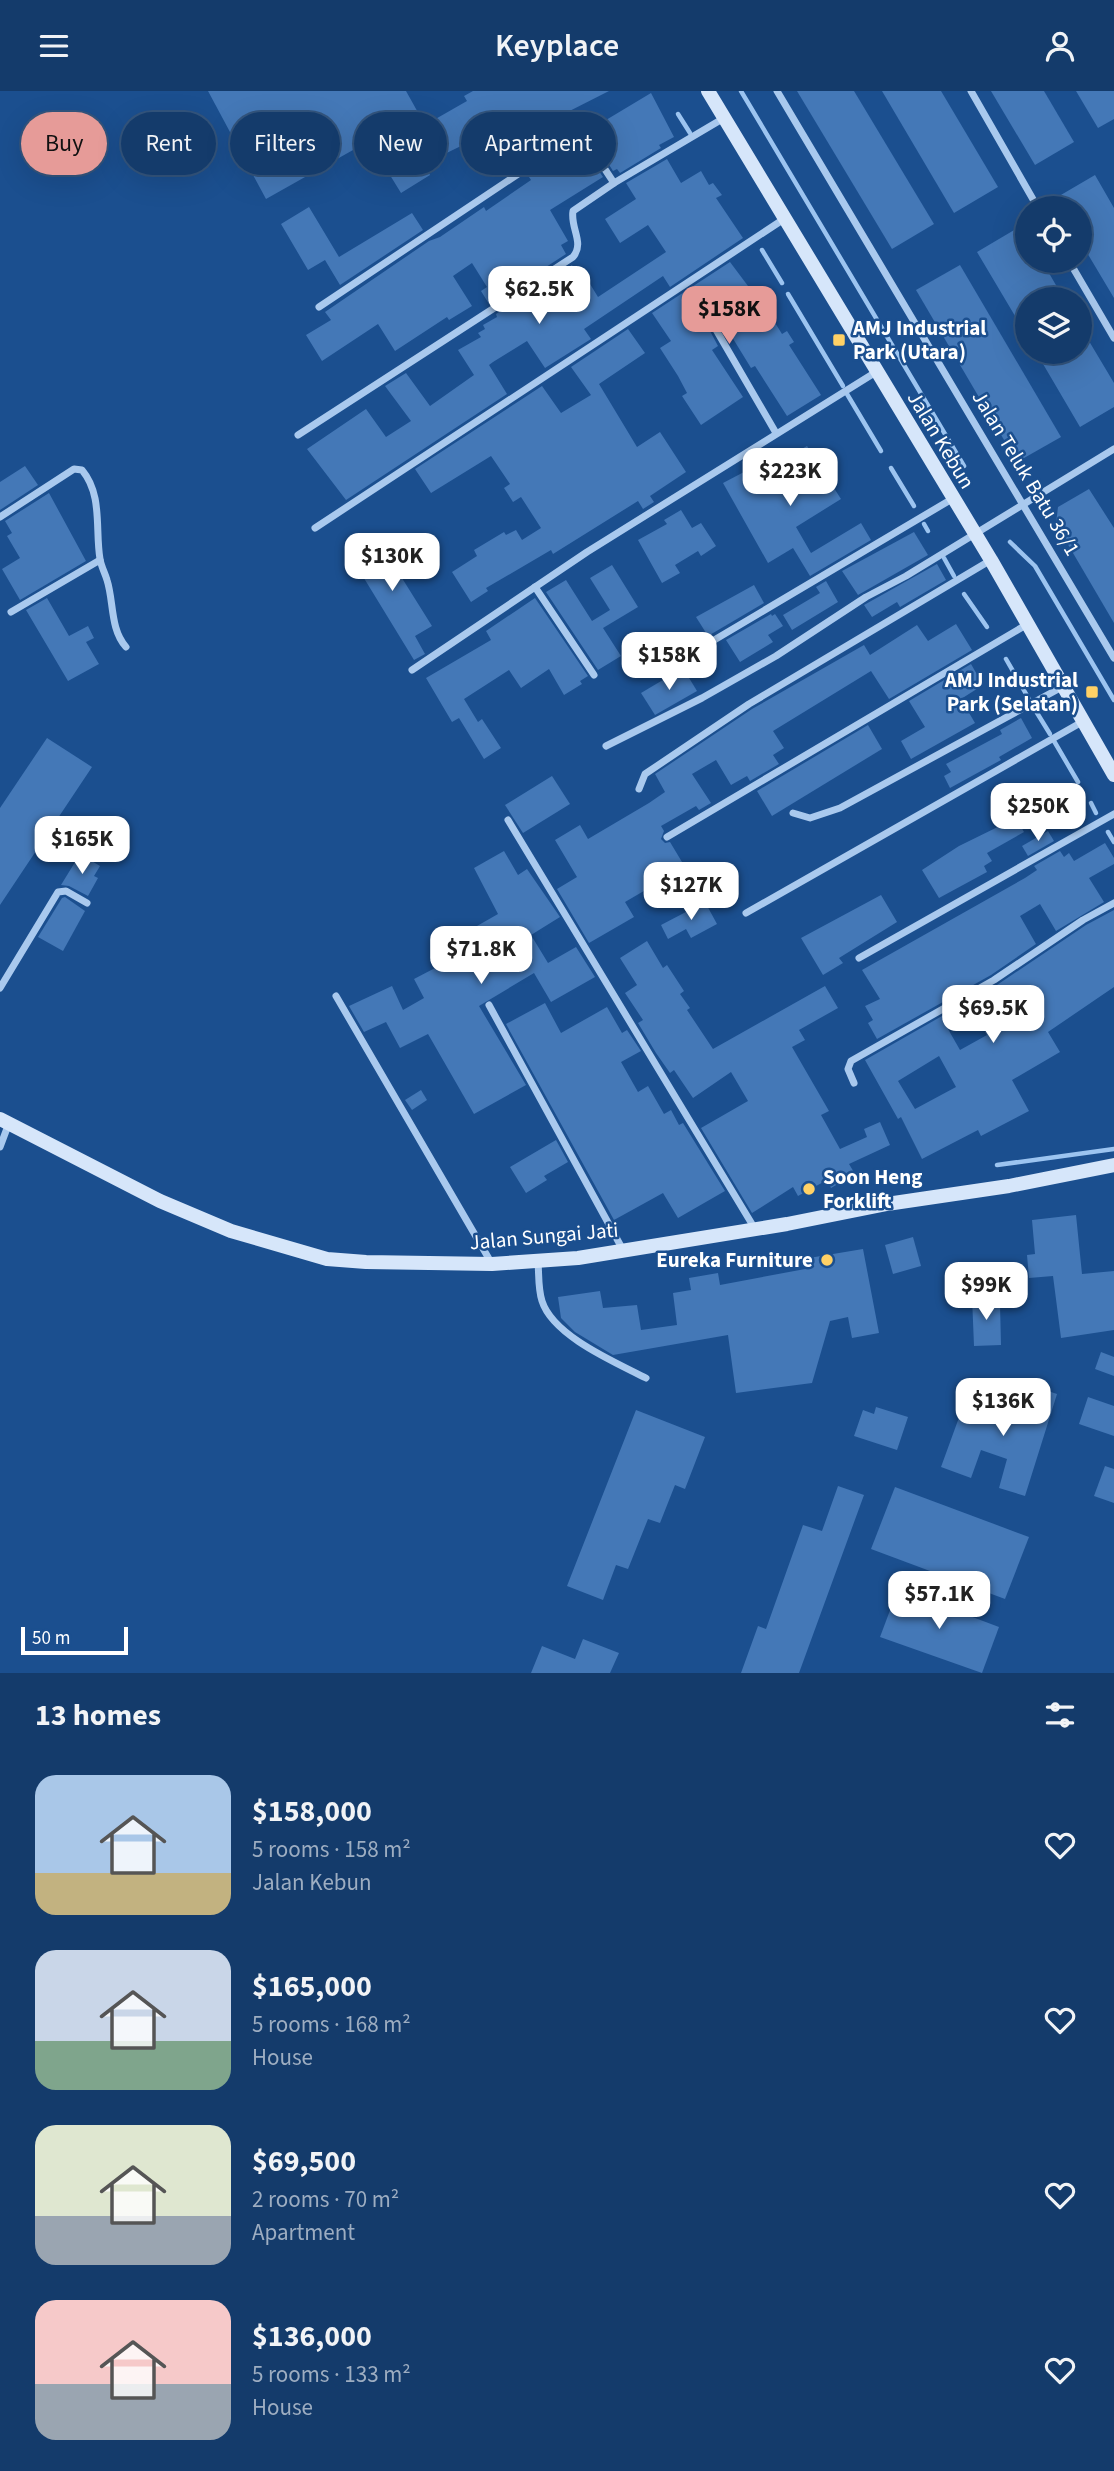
<!DOCTYPE html>
<html lang="en">
<head>
<meta charset="utf-8">
<style>
	:root { --surface:#143b6b; --page:#1d4271; --text:#f1f3f6; --muted:#9dadc1; --line:#33557e; --accent:#e69b98 }
	body { margin:0; font-family:"Source Sans 3",sans-serif; background:var(--page); color:var(--text); height:100vh; display:flex; flex-direction:column; font-size:26px; white-space:nowrap }
	* { box-sizing:border-box; margin:0 }
	p { font-size:23px; color:var(--muted) }
	.icon { flex:none; width:38px; height:38px; fill:none; stroke:currentColor; stroke-width:2; stroke-linecap:round; stroke-linejoin:round }
	.map { position:relative; height:1582px; overflow:hidden }
	.panel { display:flex; flex-direction:column; background:var(--surface); flex:1 }
	.panel>* { flex:none }
	.guide { position:absolute; left:21px; top:21px; width:700px; height:63px; display:flex; gap:14px }
	.tools { position:absolute; left:1015px; top:105px; display:grid; gap:14px }
	.tools a { display:grid; place-items:center; width:77px; height:77px; border-radius:50%; background:var(--surface); box-shadow:0 7px 28px #0002,0 0 0 2px var(--line); font-size:35px }
	.scale { position:absolute; left:21px; bottom:18px; width:107px; box-sizing:border-box; padding-left:7px; border:4px solid #fff; border-top:0; font-size:19px; line-height:24px; white-space:nowrap; color:#fff; -webkit-text-stroke:5px #1b4f8f; paint-order:stroke }
	.price { position:absolute; translate:-50% -60px; padding:0 16px; border-radius:14px; background:#fff; color:#222; font-size:23px; line-height:46px; filter:drop-shadow(0 2px 4px #0008) }
	.price::after { content:''; position:absolute; left:50%; top:42px; width:21px; height:16px; margin-left:-10px; background:inherit; clip-path:polygon(0 0,100% 0,50% 100%) }
	.price.selected { background:var(--accent); color:#111 }
	ul { padding:0; list-style:none }
	li { display:flex; align-items:center; gap:21px; height:175px; padding:0 35px }
	li span { display:grid; place-items:center; flex:none; width:196px; height:140px; border-radius:21px; color:#555 }
	li>.icon { margin-inline-start:auto }
	span .icon { width:84px; height:84px; fill:#fffc; stroke-width:1 }
	li b { font-size:30px }
	h2 { display:flex; justify-content:space-between; align-items:center; height:84px; padding:0 35px; font-size:30px }
	.chip { padding:0 24px; border-radius:32px; background:var(--surface); box-shadow:0 7px 28px #0002,0 0 0 2px var(--line); font-size:24px; line-height:63px }
	.chip.selected { background:var(--accent); color:#111 }
	header { display:flex; justify-content:space-between; align-items:center; height:91px; padding:0 35px; background:var(--surface); font-size:32px; font-weight:600 }
	.map>svg:first-child { display:block }
	.lines { fill:none; stroke-linecap:round; stroke-linejoin:round }
	.stream { stroke:#9cc4f0; stroke-width:4.5 }
	.building { fill:#4478b7; fill-rule:evenodd }
	.minor { stroke:#a9c9ee; stroke-width:7 }
	.secondary { stroke:#d6e6fa; stroke-width:14 }
	.poi-dot { fill:#ffd166; stroke:#1b4f8f; stroke-width:2.5 }
	.labels { text-anchor:middle; stroke-width:5; stroke-linejoin:round; paint-order:stroke }
	.poi-label { font-size:21px; font-weight:bold; fill:#fff; stroke:#1b4f8f; text-anchor:start }
	.street-label { font-size:21px; fill:#fff; stroke:#1b4f8f }
</style>
</head>
<body>
<header><svg class="icon" aria-label="menu" viewBox="0 0 24 24"><path d="M4 6h16M4 12h16M4 18h16"/></svg>Keyplace<svg class="icon" aria-label="person" viewBox="0 0 24 24"><circle cx="12" cy="8" r="4"/><path d="M4 21q1-7 8-7t8 7"/></svg></header>
<div class="map">
<svg width="1114" height="1582" viewBox="0 0 1114 1582">
	<rect width="100%" height="100%" fill="#1b4f8f"/>
	<g class="lines">
		<!-- stream -->
		<g class="stream">
			<polyline points="741,0 964,375"/>
			<polyline points="678,23 690,42"/>
			<polyline points="762,159 782,192"/>
			<polyline points="788,203 843,295"/>
			<polyline points="847,303 881,360"/>
			<polyline points="891,377 914,415"/>
			<polyline points="924,433 928,440"/>
			<polyline points="1010,451 1035,475 1114,609"/>
			<polyline points="944,467 954,485"/>
			<polyline points="964,503 987,536"/>
			<polyline points="1006,568 1029,608"/>
			<polyline points="1034,617 1050,643"/>
			<polyline points="1054,650 1078,691"/>
			<polyline points="1091,712 1096,722"/>
			<polyline points="1108,741 1114,751"/>
			<polyline points="997,1074 1114,1058"/>
		</g>
	</g>
	<!-- building -->
	<g class="building">
		<path d="M208 0H406L425 34 467 10 464 5 473 0H609L542 34 539 28 516 41 505 21 477 35 483 48 462 59 461 55 424 73 430 84 401 102 369 50 266 108ZM405 30 415 49 396 60 384 41Z"/>
		<polygon points="797,0 854,0 934,133 892,158"/>
		<polygon points="882,0 941,0 998,96 954,122"/>
		<polygon points="991,0 1044,0 1074,51 1035,74"/>
		<polygon points="1076,0 1114,0 1114,28 1098,37"/>
		<polygon points="651,2 674,46 659,54 661,57 620,82 617,78 613,80 597,55 605,50 596,35"/>
		<polygon points="578,59 581,64 586,61 603,86 550,119 568,150 561,154 566,163 489,213 481,200 487,196 472,172 453,185 472,215 449,229 447,226 395,260 378,233 322,270 306,244 331,229 325,221 429,150 440,146 484,116 486,120 531,89 529,86 549,74 551,77"/>
		<polygon points="667,68 681,92 701,80 709,94 713,92 722,104 716,107 743,147 670,196 663,185 584,238 591,248 545,277 527,250 493,271 489,274 507,303 346,409 307,358 366,318 386,346 411,330 385,295 406,282 430,315 474,284 458,259 481,246 478,242 485,238 483,234 497,226 496,223 572,174 574,178 579,175 598,206 666,161 648,134 620,152 605,128 636,108 626,92"/>
		<polygon points="1095,84 1114,117 1114,207 1080,150 1080,117 1060,117 1054,108"/>
		<polygon points="309,116 339,166 412,122 423,139 340,194 325,169 308,179 281,133"/>
		<polygon points="1021,135 1027,146 1027,170 1042,170 1064,208 1027,208 1027,245 977,161"/>
		<polygon points="730,171 751,199 754,198 782,243 787,240 794,251 789,254 821,304 787,325 755,275 751,277 732,246 728,248 720,233 714,231 709,238 718,255 712,259 743,306 701,334 682,305 687,302 678,285 660,257 671,250 652,222"/>
		<polygon points="960,174 1061,346 1017,371 916,199"/>
		<polygon points="1080,235 1114,292 1114,316 1080,336 1036,261 1080,261"/>
		<polygon points="628,238 645,262 599,293 637,356 660,341 686,381 650,405 654,411 643,418 638,410 553,463 551,459 486,497 488,500 471,511 452,481 477,465 474,459 504,441 506,444 516,439 522,449 541,437 521,406 513,411 504,397 510,393 491,365 431,402 415,378 542,295 561,322 591,304 571,276"/>
		<polygon points="807,355 841,408 796,436 811,462 861,432 871,449 810,485 793,457 768,472 723,392 780,362 784,368"/>
		<polygon points="25,375 38,394 0,419 0,391"/>
		<polygon points="1089,398 1114,437 1114,532 1056,433 1058,416"/>
		<polygon points="49,402 86,470 20,509 2,478 20,467 7,445 12,442 5,430"/>
		<polygon points="681,419 692,437 701,432 716,455 701,465 698,460 675,474 680,482 662,492 638,449 667,433 664,429"/>
		<polygon points="914,441 928,464 858,504 842,480"/>
		<polygon points="375,444 432,535 415,545 425,563 414,569 348,461"/>
		<polygon points="937,473 946,489 900,516 897,511 872,526 864,514"/>
		<polygon points="612,474 638,516 603,537 621,565 598,579 546,501 566,489 592,530 610,519 590,487"/>
		<polygon points="826,490 838,511 792,539 783,524 820,502 816,496"/>
		<polygon points="754,494 764,512 708,545 696,526"/>
		<polygon points="47,507 69,545 88,535 94,547 86,551 99,573 68,590 26,519"/>
		<polygon points="535,507 588,585 580,590 582,593 564,604 549,578 521,597 509,579 464,608 478,631 482,628 501,657 484,668 459,627 452,631 426,587 491,549 486,540"/>
		<polygon points="771,523 772,525 775,523 783,535 768,544 773,551 740,571 726,549"/>
		<polygon points="956,533 972,559 889,608 871,580 773,640 784,657 773,664 779,673 750,690 747,685 731,694 716,669 692,683 711,712 699,719 696,715 661,735 664,740 661,748 665,752 670,751 685,776 625,811 634,826 589,852 557,798 577,786 555,749 580,734 588,748 649,712 665,701 655,683 752,618 864,554 870,564 917,534 928,550"/>
		<polygon points="971,573 983,594 961,608 975,632 911,668 901,650 925,636 909,610"/>
		<polygon points="683,577 697,600 655,624 641,602"/>
		<polygon points="1021,627 1032,647 999,666 1001,669 950,697 944,685 951,681 946,673 1002,643 1000,639"/>
		<polygon points="868,634 882,658 772,725 757,700"/>
		<polygon points="47,647 92,676 0,814 0,717"/>
		<polygon points="552,685 570,713 523,742 505,714"/>
		<polygon points="1016,727 1024,741 987,762 992,770 984,775 987,781 939,807 922,779 959,755"/>
		<polygon points="1048,740 1054,750 1028,765 1022,755"/>
		<polygon points="1105,752 1114,767 1114,773 1089,787 1104,811 1056,840 1040,813 1020,825 1036,853 991,884 877,948 868,932 873,929 865,915 880,908 862,879 1025,787 1037,779 1034,775 1060,760 1064,766 1069,762 1074,770"/>
		<polygon points="504,760 518,784 527,778 560,826 531,844 548,872 576,856 595,886 551,911 534,882 479,915 526,994 474,1023 428,943 400,957 386,931 364,941 349,915 392,895 403,919 424,907 414,888 458,865 449,851 498,823 474,777"/>
		<polygon points="80,763 100,775 94,785 98,787 88,805 69,795 61,794"/>
		<polygon points="881,804 897,831 839,867 843,872 823,884 801,847"/>
		<polygon points="65,806 85,820 63,860 38,846 62,807"/>
		<polygon points="705,811 717,833 691,847 686,838 668,848 661,834"/>
		<path d="M1114 819V896L1048 941 1060 961 1012 989 1029 1020 981 1045 978 1039 922 1068 901 1026 898 1028 865 969 963 913 970 925 948 938 960 959 987 944 985 941 1011 925 994 896 1086 834ZM939 965 956 996 915 1018 898 990Z"/>
		<polygon points="647,850 663,877 667,874 684,900 680,903 690,917 687,919 713,958 825,895 838,917 799,939 805,949 792,956 829,1020 821,1024 840,1058 867,1046 864,1038 880,1031 890,1054 849,1073 855,1083 831,1097 827,1089 798,1105 793,1096 752,1122 701,1037 748,1010 731,981 693,1007 674,979 670,982 656,962 638,932 643,929 625,902 637,894 620,867"/>
		<polygon points="545,912 561,942 607,916 622,942 627,939 641,960 621,971 638,1001 648,995 664,1023 671,1019 679,1034 683,1032 725,1100 678,1127 663,1102 614,1129 506,933"/>
		<polygon points="421,999 427,1009 412,1019 405,1009"/>
		<polygon points="556,1049 568,1071 544,1085 547,1089 526,1102 510,1076"/>
		<polygon points="1076,1124 1082,1183 1114,1180 1114,1239 1061,1247 1053,1185 1029,1187 1027,1164 1035,1163 1032,1129"/>
		<polygon points="913,1146 921,1175 893,1183 885,1154"/>
		<polygon points="863,1158 879,1242 852,1247 848,1226 830,1230 812,1292 736,1302 728,1244 613,1264 575,1241 561,1227 558,1206 600,1200 603,1217 637,1214 641,1239 677,1234 673,1202 691,1199 689,1187 718,1182 720,1194 805,1178 803,1168"/>
		<polygon points="972,1206 990,1206 990,1213 1000,1213 1001,1254 974,1255"/>
		<polygon points="1101,1261 1114,1266 1114,1285 1095,1278"/>
		<polygon points="1024,1292 1057,1303 1025,1405 999,1397 1007,1368 981,1359 971,1387 941,1376 965,1310 1012,1327"/>
		<polygon points="1088,1306 1114,1315 1114,1345 1079,1333"/>
		<polygon points="876,1316 908,1326 897,1359 854,1345 863,1319 874,1323"/>
		<polygon points="636,1319 705,1346 685,1398 675,1394 660,1432 648,1428 628,1478 616,1474 603,1509 567,1495"/>
		<polygon points="1105,1375 1114,1378 1114,1412 1094,1405"/>
		<polygon points="838,1395 864,1404 799,1582 741,1582 758,1535 766,1538 803,1434 822,1440"/>
		<polygon points="895,1396 1029,1446 1005,1508 871,1458"/>
		<polygon points="898,1498 999,1536 982,1582 880,1546"/>
		<polygon points="583,1548 619,1562 610,1582 531,1582 542,1555 575,1568"/>
	</g>
	<g class="lines">
		<!-- minor -->
		<g class="minor">
			<polyline points="777,0 1114,567"/>
			<polyline points="971,0 1038,117"/>
			<polyline points="1069,170 1114,247"/>
			<polyline points="319,216 560,55 576,50 589,54 614,92"/>
			<polyline points="715,237 776,342"/>
			<path d="M298 344 573 166C585 152 570 137 573 120L614 92 724 27"/>
			<path d="M0 426 74 378 82 379C103 404 95 439 100 468 101 475 105 482 107 489 114 511 110 538 126 556"/>
			<polyline points="315,437 784,128"/>
			<polyline points="535,496 594,584"/>
			<polyline points="11,521 100,469"/>
			<polyline points="694,561 952,408"/>
			<polyline points="412,579 587,461 876,281"/>
			<polyline points="606,655 702,607 776,565 866,506 906,485 1114,358"/>
			<polyline points="639,698 645,683 749,613 991,469"/>
			<polyline points="793,722 810,727 840,717 1062,596"/>
			<polyline points="508,729 755,1138"/>
			<polyline points="667,746 1026,534"/>
			<polyline points="746,822 1082,631"/>
			<polyline points="859,867 1114,723"/>
			<polyline points="0,897 58,801 66,800 87,812"/>
			<polyline points="336,905 492,1173"/>
			<polyline points="489,914 623,1159"/>
			<polyline points="854,992 848,978 851,970 994,889 1083,829 1114,812"/>
			<polyline points="0,1056 9,1032"/>
			<path d="M538 1171C539 1183 538 1198 542 1210 553 1245 615 1271 646 1287"/>
		</g>
		<!-- secondary -->
		<g class="secondary">
			<polyline points="708,0 991,469 1114,684"/>
			<polyline points="0,1028 160,1110 231,1140 327,1168 366,1171 492,1173 578,1167 787,1133 887,1113 1009,1095 1114,1074"/>
		</g>
	</g>
	<!-- markers -->
	<g class="poi-dot">
		<rect x="832" y="242" width="14" height="14" rx="3.5"/>
		<rect x="1085" y="594" width="14" height="14" rx="3.5"/>
		<circle cx="809" cy="1098" r="7"/>
		<circle cx="827" cy="1169" r="7"/>
	</g>
	<g class="labels">
		<!-- poi labels -->
		<g class="poi-label">
			<text x="853" y="244">AMJ Industrial<tspan x="853" dy="24">Park (Utara)</tspan></text>
			<text x="1078" y="596" text-anchor="end">AMJ Industrial<tspan x="1078" dy="24">Park (Selatan)</tspan></text>
			<text x="823" y="1093">Soon Heng<tspan x="823" dy="24">Forklift</tspan></text>
			<text x="813" y="1176" text-anchor="end">Eureka Furniture</text>
		</g>
		<!-- street labels -->
		<g class="street-label">
			<text transform="translate(941 349) rotate(59)" y="7">Jalan Kebun</text>
			<text transform="translate(1026 382) rotate(59)" y="7">Jalan Teluk Batu 36/1</text>
			<text transform="translate(544 1145) rotate(-5)" y="7">Jalan Sungai Jati</text>
		</g>
	</g>
</svg>
<div class="tools">
<a><svg class="icon" aria-label="locate" viewBox="0 0 24 24"><circle cx="12" cy="12" r="6"/><path d="M12 2v4M12 18v4M2 12h4M18 12h4"/></svg></a>
<a><svg class="icon" aria-label="layers" viewBox="0 0 24 24"><path d="M12 4l9 5-9 5-9-5zM3 14l9 5 9-5"/></svg></a>
</div>
<div class="scale">50 m</div>
<b class="price" style="left:539px;top:235px">$62.5K</b>
<b class="price selected" style="left:729px;top:255px">$158K</b>
<b class="price" style="left:790px;top:417px">$223K</b>
<b class="price" style="left:392px;top:502px">$130K</b>
<b class="price" style="left:669px;top:601px">$158K</b>
<b class="price" style="left:1038px;top:752px">$250K</b>
<b class="price" style="left:82px;top:785px">$165K</b>
<b class="price" style="left:691px;top:831px">$127K</b>
<b class="price" style="left:481px;top:895px">$71.8K</b>
<b class="price" style="left:993px;top:954px">$69.5K</b>
<b class="price" style="left:986px;top:1231px">$99K</b>
<b class="price" style="left:1003px;top:1347px">$136K</b>
<b class="price" style="left:939px;top:1540px">$57.1K</b>
<div class="guide">
<a class="chip selected">Buy</a>
<a class="chip">Rent</a>
<a class="chip">Filters</a>
<a class="chip">New</a>
<a class="chip">Apartment</a>
</div>
</div>
<section class="panel">
<h2>13 homes<svg class="icon" aria-label="filters" viewBox="0 0 24 24"><path d="M4 7h16M4 17h16"/><circle cx="9" cy="7" r="2"/><circle cx="15" cy="17" r="2"/></svg></h2>
<ul>
<li><span style="background:linear-gradient(#a9c7e8 70%,#c2b280 0)"><svg class="icon" aria-label="home" viewBox="0 0 24 24"><path d="M3 11l9-7 9 7M6 9v11h12V9"/></svg></span><div><b>$158,000</b><p>5 rooms · 158 m²</p><p>Jalan Kebun</p></div><svg class="icon" aria-label="heart" viewBox="0 0 24 24"><path d="M12 20l-8-8c-3-5 5-10 8-4 3-6 11-1 8 4z"/></svg></li>
<li><span style="background:linear-gradient(#c9d6e8 65%,#7fa58c 0)"><svg class="icon" aria-label="home" viewBox="0 0 24 24"><path d="M3 11l9-7 9 7M6 9v11h12V9"/></svg></span><div><b>$165,000</b><p>5 rooms · 168 m²</p><p>House</p></div><svg class="icon" aria-label="heart" viewBox="0 0 24 24"><path d="M12 20l-8-8c-3-5 5-10 8-4 3-6 11-1 8 4z"/></svg></li>
<li><span style="background:linear-gradient(#dfe7d0 65%,#9aa5b1 0)"><svg class="icon" aria-label="home" viewBox="0 0 24 24"><path d="M3 11l9-7 9 7M6 9v11h12V9"/></svg></span><div><b>$69,500</b><p>2 rooms · 70 m²</p><p>Apartment</p></div><svg class="icon" aria-label="heart" viewBox="0 0 24 24"><path d="M12 20l-8-8c-3-5 5-10 8-4 3-6 11-1 8 4z"/></svg></li>
<li><span style="background:linear-gradient(#f6c9c9 60%,#9aa5b1 0)"><svg class="icon" aria-label="home" viewBox="0 0 24 24"><path d="M3 11l9-7 9 7M6 9v11h12V9"/></svg></span><div><b>$136,000</b><p>5 rooms · 133 m²</p><p>House</p></div><svg class="icon" aria-label="heart" viewBox="0 0 24 24"><path d="M12 20l-8-8c-3-5 5-10 8-4 3-6 11-1 8 4z"/></svg></li>
</ul>
</section>
</body>
</html>
